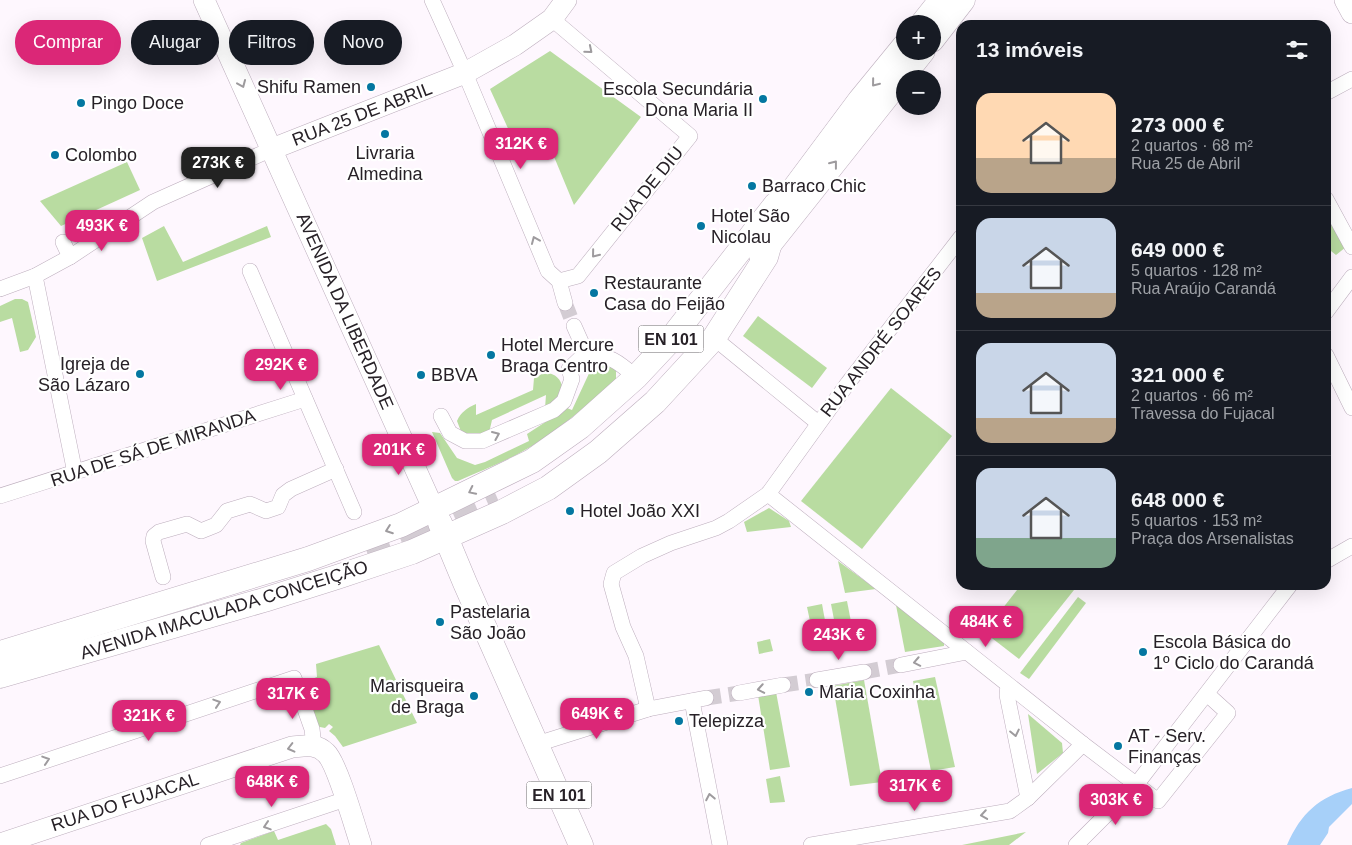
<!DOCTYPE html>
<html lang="pt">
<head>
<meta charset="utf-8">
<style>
	:root { --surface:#171b24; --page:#20242c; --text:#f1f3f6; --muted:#9ea1a6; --line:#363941; --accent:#db2777 }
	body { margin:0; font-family:Helvetica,sans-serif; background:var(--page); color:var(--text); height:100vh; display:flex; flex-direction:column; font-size:19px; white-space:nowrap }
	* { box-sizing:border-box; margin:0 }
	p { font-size:16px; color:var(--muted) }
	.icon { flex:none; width:28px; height:28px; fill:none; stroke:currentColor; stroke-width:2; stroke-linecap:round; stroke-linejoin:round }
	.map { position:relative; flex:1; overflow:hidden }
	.sheet { position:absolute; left:956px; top:20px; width:375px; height:570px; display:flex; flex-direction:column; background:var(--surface); border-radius:15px; box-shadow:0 5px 20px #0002 }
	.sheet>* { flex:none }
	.guide { position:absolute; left:15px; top:20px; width:475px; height:45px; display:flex; gap:10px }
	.tools { position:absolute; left:896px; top:15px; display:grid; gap:10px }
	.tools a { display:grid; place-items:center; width:45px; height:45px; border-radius:50%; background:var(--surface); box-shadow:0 5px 20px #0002; font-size:25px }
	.price { position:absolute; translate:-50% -42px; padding:0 11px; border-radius:10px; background:var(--accent); color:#fff; font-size:16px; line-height:32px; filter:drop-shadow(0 1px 2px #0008) }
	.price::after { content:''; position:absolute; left:50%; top:30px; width:15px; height:11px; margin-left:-8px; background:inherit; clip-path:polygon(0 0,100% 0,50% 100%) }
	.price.on { background:#222; color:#fff }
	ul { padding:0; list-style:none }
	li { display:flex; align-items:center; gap:15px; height:125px; padding:0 20px }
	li+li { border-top:1px solid var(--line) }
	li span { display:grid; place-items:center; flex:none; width:140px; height:100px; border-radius:15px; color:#555 }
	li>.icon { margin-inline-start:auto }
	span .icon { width:60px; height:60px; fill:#fffc; stroke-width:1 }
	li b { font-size:21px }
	h2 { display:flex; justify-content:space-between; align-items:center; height:60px; padding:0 20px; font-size:21px }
	.pill { padding:0 18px; border-radius:22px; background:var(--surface); box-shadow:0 5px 20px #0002; font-size:18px; line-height:45px }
	.pill.on { background:var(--accent); color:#fff }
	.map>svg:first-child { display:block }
	.green { fill:#b9dca1 }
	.water { fill:#a7d0f9 }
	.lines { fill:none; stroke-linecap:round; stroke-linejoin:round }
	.street-tunnel { stroke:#d3ccd3; stroke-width:15; stroke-dasharray:15 8; stroke-linecap:butt }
	.primary-tunnel { stroke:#d3ccd3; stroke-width:24; stroke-dasharray:24 12; stroke-linecap:butt }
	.street-casing { stroke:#bdaebd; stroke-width:16 }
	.secondary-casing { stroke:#bdaebd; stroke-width:22 }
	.primary-casing { stroke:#bdaebd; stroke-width:25 }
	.street { stroke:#fff; stroke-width:15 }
	.secondary { stroke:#fff; stroke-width:21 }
	.primary { stroke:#fff; stroke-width:24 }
	.oneway { stroke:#9e9b9e }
	.poi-dot { fill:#0477a1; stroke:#fff; stroke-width:2 }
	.labels { text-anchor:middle; stroke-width:4.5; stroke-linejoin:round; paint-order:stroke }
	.shield { fill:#fff; stroke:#686468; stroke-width:1 }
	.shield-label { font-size:16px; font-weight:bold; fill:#272127 }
	.poi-label { font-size:18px; fill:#272127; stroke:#fff; text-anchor:start }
	.street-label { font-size:18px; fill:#272127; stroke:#fff }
</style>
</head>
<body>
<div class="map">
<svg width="1352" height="845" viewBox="0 0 1352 845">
	<rect width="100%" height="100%" fill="#fef7fe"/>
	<!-- green -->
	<g class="green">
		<polygon points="550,51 641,117 574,205 550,147 522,159 490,89"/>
		<polygon points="127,162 140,190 61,226 40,201"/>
		<polygon points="1326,209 1346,247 1336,255 1326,247"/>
		<polygon points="164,226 183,262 267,226 271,237 157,281 142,238"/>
		<polygon points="15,299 22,299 28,302 36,337 28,350 20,352 12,318 0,322 0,306"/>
		<polygon points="758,316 827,368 812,388 743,336"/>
		<path d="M597 361 616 368V380C591 402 566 424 538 442 513 459 485 469 458 481H455L452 478 432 432 440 433 457 458 475 465 485 462 529 441 527 434 567 408 572 410 592 367 588 362Z"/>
		<path d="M549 373C560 376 564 385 562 395L545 408 546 395 492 420 489 433 483 436 462 434 457 421C461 412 467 408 476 404V415L533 390 534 378 542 374Z"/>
		<polygon points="891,388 952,436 862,549 801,501"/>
		<polygon points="769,508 789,521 791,527 747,532 744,522"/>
		<polygon points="838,561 876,589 845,593"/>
		<polygon points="1021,585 1078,585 1019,659 984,632"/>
		<polygon points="1078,597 1086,603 1029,679 1020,673"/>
		<polygon points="847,601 853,632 837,635 831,604"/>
		<polygon points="822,604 828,637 814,640 807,607"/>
		<polygon points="896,605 944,643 944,646 905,652"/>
		<polygon points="770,639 773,651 759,654 757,642"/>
		<polygon points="379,645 417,723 343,747 335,736 329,731 333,727 329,724 325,728 315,726 314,711 307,681 317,677 316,664"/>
		<polygon points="935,677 955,767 931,771 913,681"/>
		<polygon points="864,680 882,782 850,786 833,686"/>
		<polygon points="776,692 790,767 770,770 758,695"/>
		<polygon points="1028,714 1062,743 1063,753 1037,774"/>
		<polygon points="780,776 785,802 770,803 766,779"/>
		<polygon points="326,824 331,829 336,845 240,845 241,843 274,831 278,840"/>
		<polygon points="1026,832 1009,845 962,845"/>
	</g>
	<!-- water -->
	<path class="water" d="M1352 788V804L1329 827 1328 833 1320 845H1287C1301 813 1319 797 1352 788Z"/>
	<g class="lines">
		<!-- street-tunnel -->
		<g class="street-tunnel">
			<polyline points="565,303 574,326"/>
			<polyline points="864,672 901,665"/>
			<polyline points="783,685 817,680"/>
			<polyline points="706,698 739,693"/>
		</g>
		<!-- primary-tunnel -->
		<g class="primary-tunnel">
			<polyline points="420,528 496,495"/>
			<polyline points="368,555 437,529"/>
		</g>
		<!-- street casing -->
		<g class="street-casing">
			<g id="street">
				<polyline points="432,0 465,73 548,271 559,281 565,303"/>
				<polyline points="552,19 690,136 578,276 559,281"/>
				<polyline points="1326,93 1352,79"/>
				<polyline points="1326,199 1352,247"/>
				<polyline points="63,242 70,257"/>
				<polyline points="250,271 354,512"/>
				<polyline points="35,276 75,473"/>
				<polyline points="0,289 35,276 70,257 153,202 272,149"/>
				<polyline points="1326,312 1352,277"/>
				<polyline points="574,326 586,353"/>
				<polyline points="714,338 818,423"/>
				<path d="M586 353C612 357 616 360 636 377"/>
				<polyline points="1326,355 1352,408"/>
				<polyline points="441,416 450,433 465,441 482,441 554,410 564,401 572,379 569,369 586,353"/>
				<polyline points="768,494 1083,744 1158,801 1228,713 1207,694"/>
				<polyline points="0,496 305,399"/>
				<polyline points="1326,561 1352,546"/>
				<polyline points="163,577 153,541 154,536 159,532 187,524 201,531 216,525 227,511 250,504 266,511 278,507 283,495 291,489 336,469"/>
				<polyline points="901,665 967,652"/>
				<polyline points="817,680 864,672"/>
				<polyline points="1008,685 1007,695 1028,798"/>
				<polyline points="739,693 783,685"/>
				<polyline points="692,701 720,845"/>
				<polyline points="648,709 636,656 623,627 611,584 614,573 642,556 671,543 716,528 729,521 768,494 848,383 961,237"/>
				<polyline points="537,744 648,709 706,698"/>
				<polyline points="0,776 294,678 312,729 314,746"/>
				<polyline points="208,845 346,799"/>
				<polyline points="811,845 1010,811 1028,798 1083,744"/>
				<polyline points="1076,845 1136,785 1290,585"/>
			</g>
		</g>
		<!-- secondary casing -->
		<g class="secondary-casing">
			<g id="secondary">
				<polyline points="204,0 434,510"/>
				<polyline points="1345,0 1352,13"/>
				<polyline points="272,149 465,73 515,45 552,19 566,0"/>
				<path d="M0 844 292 747C305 746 316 743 326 753 337 763 355 827 361 845"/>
			</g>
		</g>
		<!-- primary casing -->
		<g class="primary-casing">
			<g id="primary">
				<polyline points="922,24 941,0"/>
				<polyline points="932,40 963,0"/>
				<polyline points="790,194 860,100 905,45"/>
				<polyline points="761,255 923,51"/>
				<polyline points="440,523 465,583 581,845"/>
				<polyline points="0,653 308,559 401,525 532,461 580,427 636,377 666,345 776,204 789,195"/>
				<polyline points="0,676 264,600 337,577 412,552 502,512 548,488 598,452 655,402 714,338 766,257 770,243"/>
			</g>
		</g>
		<!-- street -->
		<use href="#street" class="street"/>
		<!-- secondary -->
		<use href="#secondary" class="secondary"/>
		<!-- primary -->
		<use href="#primary" class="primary"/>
	</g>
	<!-- one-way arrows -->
	<defs><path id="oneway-chevron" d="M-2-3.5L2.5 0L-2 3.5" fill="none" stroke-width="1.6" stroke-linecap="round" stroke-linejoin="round" transform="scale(1.25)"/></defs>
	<g class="oneway">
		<use href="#oneway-chevron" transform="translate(589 50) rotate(40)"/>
		<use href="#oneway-chevron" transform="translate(875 83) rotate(129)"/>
		<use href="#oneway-chevron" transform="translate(242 84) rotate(67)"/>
		<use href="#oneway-chevron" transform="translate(834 164) rotate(-52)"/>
		<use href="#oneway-chevron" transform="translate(535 240) rotate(-113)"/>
		<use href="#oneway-chevron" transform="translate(595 254) rotate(129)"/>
		<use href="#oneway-chevron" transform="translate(496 435) rotate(-23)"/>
		<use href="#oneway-chevron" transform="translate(472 491) rotate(154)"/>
		<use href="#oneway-chevron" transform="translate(389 530) rotate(160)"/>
		<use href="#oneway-chevron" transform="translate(917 662) rotate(169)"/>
		<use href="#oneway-chevron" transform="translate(761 689) rotate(170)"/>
		<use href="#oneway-chevron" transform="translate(217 703) rotate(-18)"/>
		<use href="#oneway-chevron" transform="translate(1015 733) rotate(78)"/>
		<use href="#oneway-chevron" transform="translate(291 748) rotate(166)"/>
		<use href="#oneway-chevron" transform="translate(46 760) rotate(-18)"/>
		<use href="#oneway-chevron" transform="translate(710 797) rotate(-101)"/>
		<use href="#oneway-chevron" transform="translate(984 815) rotate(171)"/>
		<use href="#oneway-chevron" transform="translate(267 826) rotate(162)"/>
	</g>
	<!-- markers -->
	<g class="poi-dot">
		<circle cx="371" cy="87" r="5"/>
		<circle cx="763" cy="99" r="5"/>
		<circle cx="81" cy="103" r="5"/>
		<circle cx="385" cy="134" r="5"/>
		<circle cx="55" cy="155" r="5"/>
		<circle cx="752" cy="186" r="5"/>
		<circle cx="701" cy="226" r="5"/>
		<circle cx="594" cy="293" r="5"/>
		<circle cx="491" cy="355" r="5"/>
		<circle cx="140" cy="374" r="5"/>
		<circle cx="421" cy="375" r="5"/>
		<circle cx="570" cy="511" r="5"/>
		<circle cx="440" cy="622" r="5"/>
		<circle cx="1143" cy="652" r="5"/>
		<circle cx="809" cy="692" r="5"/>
		<circle cx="474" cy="696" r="5"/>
		<circle cx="679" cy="721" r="5"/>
		<circle cx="1118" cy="746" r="5"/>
	</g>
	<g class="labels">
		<!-- shield labels -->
		<g class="shield">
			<rect x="638.5" y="325.5" width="65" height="27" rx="4"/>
			<rect x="526.5" y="781.5" width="65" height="27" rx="4"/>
		</g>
		<g class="shield-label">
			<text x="671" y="345">EN 101</text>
			<text x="559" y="801">EN 101</text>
		</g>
		<!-- poi labels -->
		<g class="poi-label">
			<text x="361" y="93" text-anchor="end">Shifu Ramen</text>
			<text x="753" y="95" text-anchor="end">Escola Secundária<tspan x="753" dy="21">Dona Maria II</tspan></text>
			<text x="91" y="109">Pingo Doce</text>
			<text x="385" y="159" text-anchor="middle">Livraria<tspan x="385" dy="21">Almedina</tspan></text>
			<text x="65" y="161">Colombo</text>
			<text x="762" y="192">Barraco Chic</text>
			<text x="711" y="222">Hotel São<tspan x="711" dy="21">Nicolau</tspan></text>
			<text x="604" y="289">Restaurante<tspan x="604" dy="21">Casa do Feijão</tspan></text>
			<text x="501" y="351">Hotel Mercure<tspan x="501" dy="21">Braga Centro</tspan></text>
			<text x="130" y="370" text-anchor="end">Igreja de<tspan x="130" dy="21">São Lázaro</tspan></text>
			<text x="431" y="381">BBVA</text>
			<text x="580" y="517">Hotel João XXI</text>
			<text x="450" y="618">Pastelaria<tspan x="450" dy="21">São João</tspan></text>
			<text x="1153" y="648">Escola Básica do<tspan x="1153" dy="21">1º Ciclo do Carandá</tspan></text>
			<text x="464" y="692" text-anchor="end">Marisqueira<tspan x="464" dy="21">de Braga</tspan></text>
			<text x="819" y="698">Maria Coxinha</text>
			<text x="689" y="727">Telepizza</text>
			<text x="1128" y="742">AT - Serv.<tspan x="1128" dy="21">Finanças</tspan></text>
		</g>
		<!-- street labels -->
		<g class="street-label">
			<text transform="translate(362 114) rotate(-21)" y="6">RUA 25 DE ABRIL</text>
			<text transform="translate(647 189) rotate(-51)" y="6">RUA DE DIU</text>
			<text transform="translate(345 311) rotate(66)" y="6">AVENIDA DA LIBERDADE</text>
			<text transform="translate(881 342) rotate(-52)" y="6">RUA ANDRÉ SOARES</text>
			<text transform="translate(153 448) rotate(-18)" y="6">RUA DE SÁ DE MIRANDA</text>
			<text transform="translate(224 610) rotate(-17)" y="6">AVENIDA IMACULADA CONCEIÇÃO</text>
			<text transform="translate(125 802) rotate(-18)" y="6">RUA DO FUJACAL</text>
		</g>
	</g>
</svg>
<div class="tools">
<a>+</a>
<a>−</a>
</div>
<b class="price" style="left:521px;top:170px">312K €</b>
<b class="price on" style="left:218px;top:189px">273K €</b>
<b class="price" style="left:102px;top:252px">493K €</b>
<b class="price" style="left:281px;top:391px">292K €</b>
<b class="price" style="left:399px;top:476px">201K €</b>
<b class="price" style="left:986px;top:648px">484K €</b>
<b class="price" style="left:839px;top:661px">243K €</b>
<b class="price" style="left:293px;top:720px">317K €</b>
<b class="price" style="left:597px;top:740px">649K €</b>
<b class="price" style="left:149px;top:742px">321K €</b>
<b class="price" style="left:272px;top:808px">648K €</b>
<b class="price" style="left:915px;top:812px">317K €</b>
<b class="price" style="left:1116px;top:826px">303K €</b>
<div class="guide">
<a class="pill on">Comprar</a>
<a class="pill">Alugar</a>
<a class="pill">Filtros</a>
<a class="pill">Novo</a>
</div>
<section class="sheet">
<h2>13 imóveis<svg class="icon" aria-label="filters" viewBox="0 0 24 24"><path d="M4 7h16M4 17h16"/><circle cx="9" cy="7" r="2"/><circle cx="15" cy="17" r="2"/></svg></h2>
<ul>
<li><span style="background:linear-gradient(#ffd9b3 65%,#b9a48a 0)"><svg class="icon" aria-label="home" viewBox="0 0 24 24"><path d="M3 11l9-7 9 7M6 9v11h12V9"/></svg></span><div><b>273 000 €</b><p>2 quartos · 68 m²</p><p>Rua 25 de Abril</p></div></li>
<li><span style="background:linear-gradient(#c9d6e8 75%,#b9a48a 0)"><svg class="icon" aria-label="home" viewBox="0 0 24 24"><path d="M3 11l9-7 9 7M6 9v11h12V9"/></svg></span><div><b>649 000 €</b><p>5 quartos · 128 m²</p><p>Rua Araújo Carandá</p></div></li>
<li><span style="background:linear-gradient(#c9d6e8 75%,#b9a48a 0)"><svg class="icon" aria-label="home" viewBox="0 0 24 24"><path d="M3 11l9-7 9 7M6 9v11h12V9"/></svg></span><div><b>321 000 €</b><p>2 quartos · 66 m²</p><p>Travessa do Fujacal</p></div></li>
<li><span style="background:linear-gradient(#c9d6e8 70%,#7fa58c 0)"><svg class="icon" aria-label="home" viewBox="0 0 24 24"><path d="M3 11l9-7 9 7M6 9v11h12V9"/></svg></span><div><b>648 000 €</b><p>5 quartos · 153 m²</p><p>Praça dos Arsenalistas</p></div></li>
</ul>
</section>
</div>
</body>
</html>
